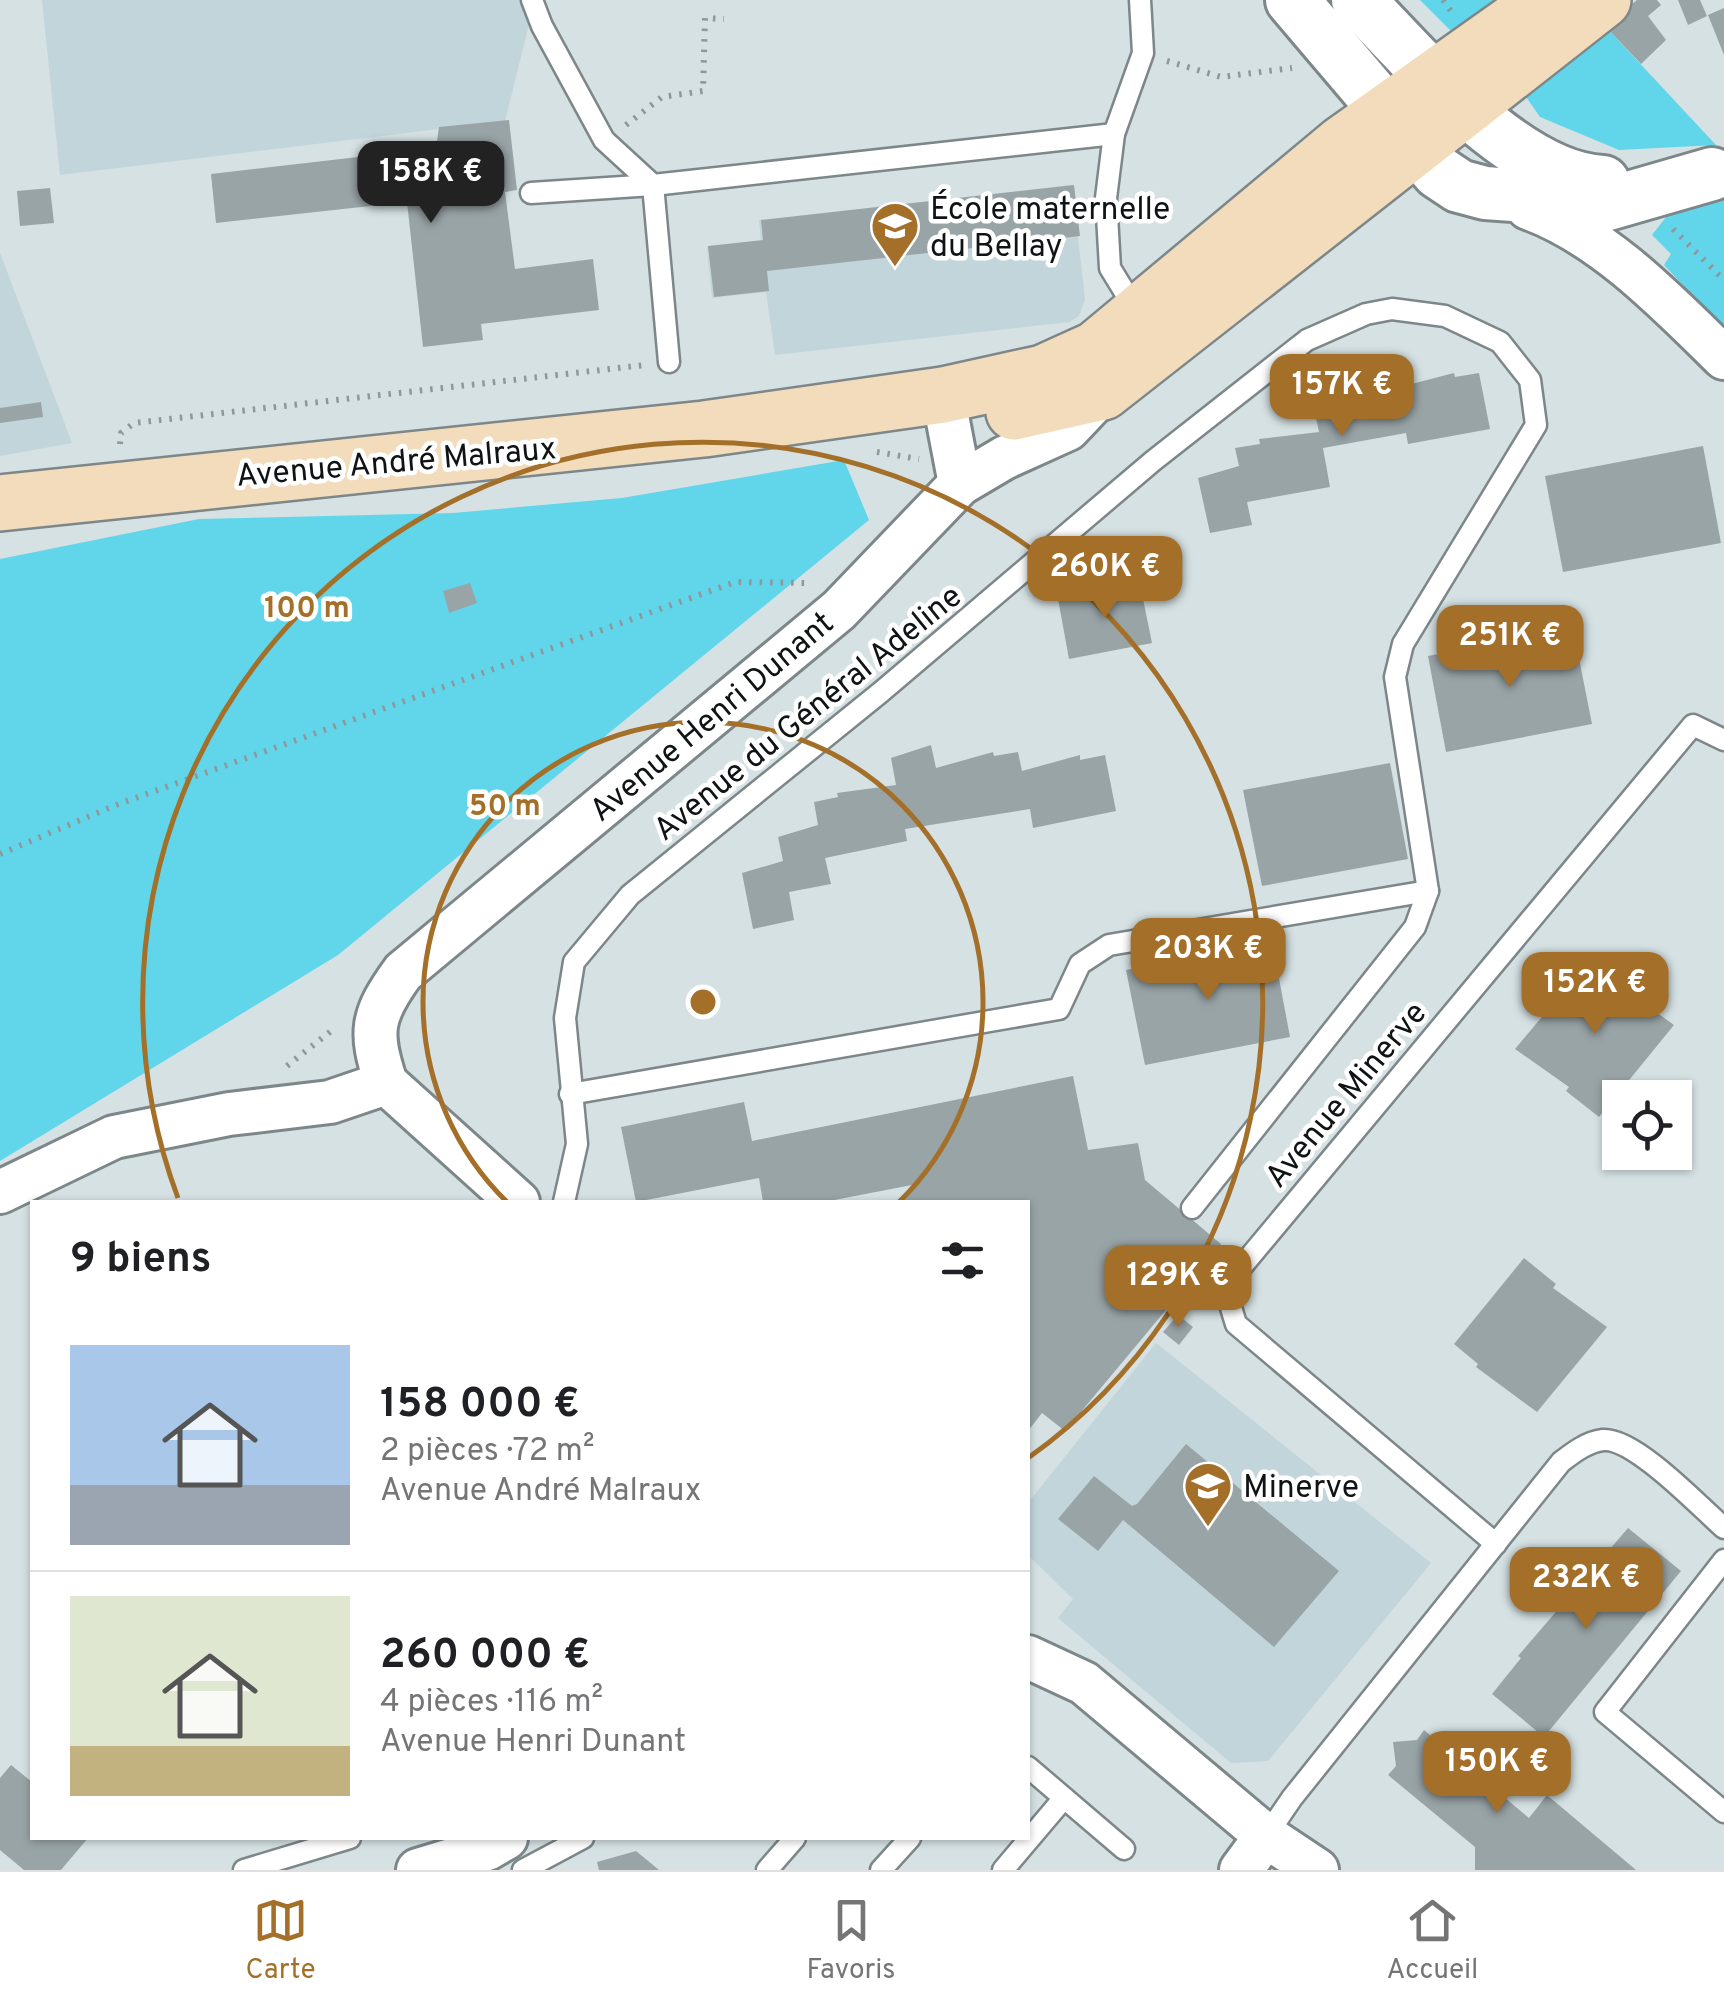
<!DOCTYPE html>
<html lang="fr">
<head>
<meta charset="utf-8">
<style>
	:root { --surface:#fff; --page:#f6f6f6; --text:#202124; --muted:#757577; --line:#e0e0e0; --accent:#a47029 }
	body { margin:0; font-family:Overpass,sans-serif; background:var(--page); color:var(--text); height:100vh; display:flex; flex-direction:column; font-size:38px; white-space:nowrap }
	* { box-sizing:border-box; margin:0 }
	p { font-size:32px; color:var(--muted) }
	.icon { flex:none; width:55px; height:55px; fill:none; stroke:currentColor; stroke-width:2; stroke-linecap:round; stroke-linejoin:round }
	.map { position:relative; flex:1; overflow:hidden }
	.panel { position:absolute; left:30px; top:1200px; width:1000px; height:640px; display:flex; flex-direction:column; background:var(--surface); border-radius:0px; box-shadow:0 2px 8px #0004 }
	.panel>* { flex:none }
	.controls { position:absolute; left:1602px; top:1080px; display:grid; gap:20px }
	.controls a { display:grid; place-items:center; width:90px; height:90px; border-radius:0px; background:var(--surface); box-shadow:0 2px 8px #0004; font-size:50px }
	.price { position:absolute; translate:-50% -85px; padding:0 22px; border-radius:20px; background:var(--accent); color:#fff; font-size:32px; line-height:65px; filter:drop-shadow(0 2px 5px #0008) }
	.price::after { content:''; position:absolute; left:50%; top:60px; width:30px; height:22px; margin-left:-15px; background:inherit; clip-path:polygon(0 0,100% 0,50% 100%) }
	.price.active { background:#222; color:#fff }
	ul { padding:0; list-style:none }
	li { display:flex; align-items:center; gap:30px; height:250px; padding:0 40px }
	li+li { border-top:2px solid var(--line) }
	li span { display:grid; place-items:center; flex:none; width:280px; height:200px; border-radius:0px; color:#555 }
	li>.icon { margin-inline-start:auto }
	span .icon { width:120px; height:120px; fill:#fffc; stroke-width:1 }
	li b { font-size:42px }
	h2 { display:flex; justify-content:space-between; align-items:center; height:120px; padding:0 40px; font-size:42px }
	.tab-bar { display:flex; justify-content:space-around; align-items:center; height:140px; border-top:2px solid var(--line); background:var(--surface); font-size:28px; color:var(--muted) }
	.tab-bar a { display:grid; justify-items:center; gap:5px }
	.tab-bar .active { color:var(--accent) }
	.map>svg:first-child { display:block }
	.built { fill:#c1d5da }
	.green { fill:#61d6eb }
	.building { fill:#99a4a7 }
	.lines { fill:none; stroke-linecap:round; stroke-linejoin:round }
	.service-casing { stroke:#7d878a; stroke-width:25 }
	.minor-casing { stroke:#7d878a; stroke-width:48 }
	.tertiary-casing { stroke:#7d878a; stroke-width:58 }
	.secondary-casing { stroke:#7d878a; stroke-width:60 }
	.path { stroke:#8e9899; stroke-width:6; stroke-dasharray:2.5 8; stroke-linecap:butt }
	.service { stroke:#fff; stroke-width:20 }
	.minor { stroke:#fff; stroke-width:42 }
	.tertiary { stroke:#fff; stroke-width:52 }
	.secondary { stroke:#f2dcbb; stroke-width:55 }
	.ring { fill:none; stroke:#a47029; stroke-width:5 }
	.labels { text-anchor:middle; stroke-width:9; stroke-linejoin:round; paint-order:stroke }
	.poi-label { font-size:32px; fill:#0f1314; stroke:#fff; text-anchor:start }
	.street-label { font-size:32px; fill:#0f1314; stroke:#fff }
	.centre { fill:#a47029; stroke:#fff; stroke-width:5 }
	.ring-label { font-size:30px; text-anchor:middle; font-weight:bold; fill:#a47029; stroke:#fff; stroke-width:9; stroke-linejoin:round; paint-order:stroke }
</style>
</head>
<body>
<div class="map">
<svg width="1724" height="1870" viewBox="0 0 1724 1870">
	<rect width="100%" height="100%" fill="#d5e1e3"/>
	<!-- built -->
	<g class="built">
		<polygon points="42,0 535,0 505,121 60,175"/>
		<polygon points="1072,185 1085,299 1079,316 1069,322 775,355 766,292 712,298 707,247 761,241 759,220"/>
		<polygon points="0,253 72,443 0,456"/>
		<polygon points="1156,1343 1431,1563 1268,1761 1231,1763 1058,1618 1073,1599 1028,1555 1028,1503"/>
	</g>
	<!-- green -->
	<g class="green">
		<polygon points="1420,0 1510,0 1454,34"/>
		<polygon points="1605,26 1716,145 1619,150 1540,117 1524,94"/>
		<polygon points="1724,201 1724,329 1664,265 1671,254 1652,235 1673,208"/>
		<polygon points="844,460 869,520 338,955 0,1161 0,559 199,519 453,513 622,498"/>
	</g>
	<!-- building -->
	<g class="building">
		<polygon points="1637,0 1657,0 1661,5 1648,16 1666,40 1641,64 1605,26"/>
		<polygon points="1678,0 1700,0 1707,16 1688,25"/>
		<polygon points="1724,8 1724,55 1708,15"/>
		<polygon points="509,120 517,190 505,192 515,269 593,259 599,310 481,324 483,340 423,347 407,202 216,223 211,174 436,148 439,127"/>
		<polygon points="1074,185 1080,236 767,271 769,291 714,297 708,246 763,240 761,220"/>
		<polygon points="50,188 54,223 20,226 17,191"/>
		<polygon points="1454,373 1455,377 1479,373 1490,429 1408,444 1406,433 1323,448 1330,487 1247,502 1252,525 1210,533 1198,478 1239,466 1235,448 1260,444 1259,439 1319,432 1311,394 1369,378 1370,382 1394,378 1396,388"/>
		<polygon points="41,402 43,417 0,423 0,408"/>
		<polygon points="1703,446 1721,543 1563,572 1545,476"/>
		<polygon points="470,583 477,603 449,613 443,591"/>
		<polygon points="1140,584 1152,643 1069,659 1058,599"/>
		<polygon points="1573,628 1592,724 1446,752 1428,656"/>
		<polygon points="931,745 936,768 993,752 994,756 1018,752 1022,771 1080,755 1080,760 1105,755 1116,811 1033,828 1030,809 905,829 907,841 825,858 831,884 789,892 794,920 753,929 742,873 783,861 778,837 818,825 814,802 838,797 837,793 896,785 891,758"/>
		<polygon points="1390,763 1408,859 1262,886 1243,790"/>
		<polygon points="1272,941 1290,1037 1145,1065 1126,970"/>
		<polygon points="1592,957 1624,983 1621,987 1674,1025 1599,1117 1566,1091 1569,1087 1515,1049"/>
		<polygon points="1073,1076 1088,1150 1138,1143 1145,1180 1221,1244 1065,1431 1042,1413 1028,1431 1028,1202 901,1202 917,1184 824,1202 763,1202 759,1178 636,1202 621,1127 744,1102 752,1141"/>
		<polygon points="1524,1258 1556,1284 1553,1288 1607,1327 1537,1412 1476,1367 1478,1364 1454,1344"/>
		<polygon points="1178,1315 1193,1327 1179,1345 1163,1332"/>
		<polygon points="1186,1444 1339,1571 1274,1647 1123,1520 1098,1551 1058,1519 1094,1476 1132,1506 1137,1504"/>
		<polygon points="1628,1528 1681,1571 1544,1737 1492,1694 1521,1658 1518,1656"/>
		<polygon points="1424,1730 1529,1818 1547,1795 1636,1870 1475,1870 1475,1847 1388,1775 1396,1766 1393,1742 1417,1740"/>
		<polygon points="11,1765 32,1782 32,1838 88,1838 61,1870 24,1870 0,1850 0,1778"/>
		<polygon points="636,1851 659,1870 599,1870 597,1862"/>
	</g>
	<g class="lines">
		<!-- service casing -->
		<g class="service-casing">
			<g id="service">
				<polyline points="532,0 542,26 604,140 653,185 669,362"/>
				<polyline points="531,193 653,185 1114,134"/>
				<polyline points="1137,312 1110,268 1106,198 1114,134 1143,53 1140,0"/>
				<polyline points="570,1094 1059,1009 1080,964 1109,945 1428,891"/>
				<polyline points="564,1202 577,1144 565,1018 574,962 630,895 881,692 1153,461 1307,340 1366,314 1392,309 1445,316 1500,342 1530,380 1536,425 1403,644 1395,677 1428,891 1415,927 1192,1208"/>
				<polyline points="1496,1544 1236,1324 1229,1301 1233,1277 1693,725 1724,740"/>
				<polyline points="1724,1560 1605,1712 1724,1812"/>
				<polyline points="1028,1767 1124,1849"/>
				<path d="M1266 1836 1292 1798 1561 1462C1574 1452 1587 1442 1603 1440 1634 1437 1700 1507 1724 1528"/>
				<polyline points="244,1870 350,1838"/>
				<polyline points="523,1870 583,1838"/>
				<polyline points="767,1870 795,1838"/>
				<polyline points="881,1870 910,1838"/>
				<polyline points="1003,1870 1064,1798"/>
			</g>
		</g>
		<!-- minor casing -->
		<g class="minor-casing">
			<g id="minor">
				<path d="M1528 208C1603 235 1667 302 1724 358"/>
				<polyline points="943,395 960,484"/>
				<path d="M386 1083C369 1032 371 1016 403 972L839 610 960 484 1004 458 1068 429 1103 392"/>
				<polyline points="386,1083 518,1202"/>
				<polyline points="0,1192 114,1137 229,1114 330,1102 386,1083"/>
				<polyline points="1028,1657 1084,1683 1266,1836 1317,1870"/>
				<polyline points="418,1870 487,1849 506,1838"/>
				<polyline points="1241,1870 1266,1836"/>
			</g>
		</g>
		<!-- tertiary casing -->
		<g class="tertiary-casing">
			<g id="tertiary">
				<polyline points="1292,0 1438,172 1459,186 1485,193 1554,198 1594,208 1712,174"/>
				<path d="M1358 0C1417 60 1514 178 1603 182"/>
			</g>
		</g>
		<!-- secondary casing -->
		<g class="secondary-casing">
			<g id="secondary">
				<polyline points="1014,412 1103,392 1603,0"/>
				<polyline points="0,503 704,429 943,395 1043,373 1096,349 1342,144 1545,0"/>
			</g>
		</g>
		<!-- path -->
		<g class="path">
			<polyline points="1443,0 1453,14"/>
			<polyline points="1167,61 1221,77 1292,68"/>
			<polyline points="626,125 662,97 703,91 705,18 724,19"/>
			<polyline points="1673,229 1724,280"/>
			<polyline points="120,444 121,433 134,423 645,365"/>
			<polyline points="877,452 919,459"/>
			<polyline points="0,854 116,805 735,582 809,583"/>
			<polyline points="287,1066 336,1027"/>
		</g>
		<!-- service -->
		<use href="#service" class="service"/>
		<!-- minor -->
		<use href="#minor" class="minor"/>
		<!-- tertiary -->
		<use href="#tertiary" class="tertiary"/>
		<!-- secondary -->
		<use href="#secondary" class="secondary"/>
	</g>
	<!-- distance rings -->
	<g class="ring">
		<path d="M507 1202A280 280 0 1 1 899 1202"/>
		<path d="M178 1198A560 560 0 1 1 1028 1458"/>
	</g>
	<!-- icons -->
	<defs>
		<g id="school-pin" transform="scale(2.5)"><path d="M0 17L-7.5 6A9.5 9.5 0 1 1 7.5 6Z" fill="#a47029" stroke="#fff"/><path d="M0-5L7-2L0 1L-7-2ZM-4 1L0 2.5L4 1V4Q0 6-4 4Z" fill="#fff"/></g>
	</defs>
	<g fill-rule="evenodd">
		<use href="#school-pin" x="895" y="226"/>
		<use href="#school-pin" x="1208" y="1486"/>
	</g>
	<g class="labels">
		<!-- poi labels -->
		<g class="poi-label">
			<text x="930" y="219">École maternelle<tspan x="930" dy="37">du Bellay</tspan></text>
			<text x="1243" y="1497">Minerve</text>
		</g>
		<!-- street labels -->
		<g class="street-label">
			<text transform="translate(396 461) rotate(-5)" y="11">Avenue André Malraux</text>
			<text transform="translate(807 712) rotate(-39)" y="11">Avenue du Général Adeline</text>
			<text transform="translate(711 716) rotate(-40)" y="11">Avenue Henri Dunant</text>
			<text transform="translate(1345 1094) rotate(-50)" y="11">Avenue Minerve</text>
		</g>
	</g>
	<circle cx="703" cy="1002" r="15" class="centre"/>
	<g class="ring-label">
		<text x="307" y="617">100 m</text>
		<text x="505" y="815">50 m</text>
	</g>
</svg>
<div class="controls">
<a><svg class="icon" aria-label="locate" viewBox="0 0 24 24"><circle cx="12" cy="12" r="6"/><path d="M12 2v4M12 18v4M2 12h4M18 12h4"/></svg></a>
</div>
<b class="price active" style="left:431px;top:226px">158K €</b>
<b class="price" style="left:1342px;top:439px">157K €</b>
<b class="price" style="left:1105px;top:621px">260K €</b>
<b class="price" style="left:1510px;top:690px">251K €</b>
<b class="price" style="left:1208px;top:1003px">203K €</b>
<b class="price" style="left:1595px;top:1037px">152K €</b>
<b class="price" style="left:1178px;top:1330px">129K €</b>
<b class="price" style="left:1586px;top:1632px">232K €</b>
<b class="price" style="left:1497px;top:1816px">150K €</b>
<section class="panel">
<h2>9 biens<svg class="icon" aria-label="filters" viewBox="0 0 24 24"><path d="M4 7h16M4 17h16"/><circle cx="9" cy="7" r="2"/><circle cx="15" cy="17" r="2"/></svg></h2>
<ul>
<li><span style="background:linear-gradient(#a9c7e8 70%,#9aa5b1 0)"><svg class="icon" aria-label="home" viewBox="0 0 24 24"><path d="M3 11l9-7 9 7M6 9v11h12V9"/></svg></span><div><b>158 000 €</b><p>2 pièces · 72 m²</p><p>Avenue André Malraux</p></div></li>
<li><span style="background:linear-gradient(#dfe7d0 75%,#c2b280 0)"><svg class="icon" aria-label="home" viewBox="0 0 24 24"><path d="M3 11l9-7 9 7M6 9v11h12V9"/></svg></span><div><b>260 000 €</b><p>4 pièces · 116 m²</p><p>Avenue Henri Dunant</p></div></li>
</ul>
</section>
</div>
<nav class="tab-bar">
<a class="active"><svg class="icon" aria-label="map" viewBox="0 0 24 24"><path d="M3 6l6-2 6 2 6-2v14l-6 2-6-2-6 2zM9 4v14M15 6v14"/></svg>Carte</a>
<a><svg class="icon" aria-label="saved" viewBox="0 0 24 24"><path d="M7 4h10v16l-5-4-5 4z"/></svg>Favoris</a>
<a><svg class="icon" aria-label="home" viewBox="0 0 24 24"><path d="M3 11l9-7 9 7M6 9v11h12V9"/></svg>Accueil</a>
</nav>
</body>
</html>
